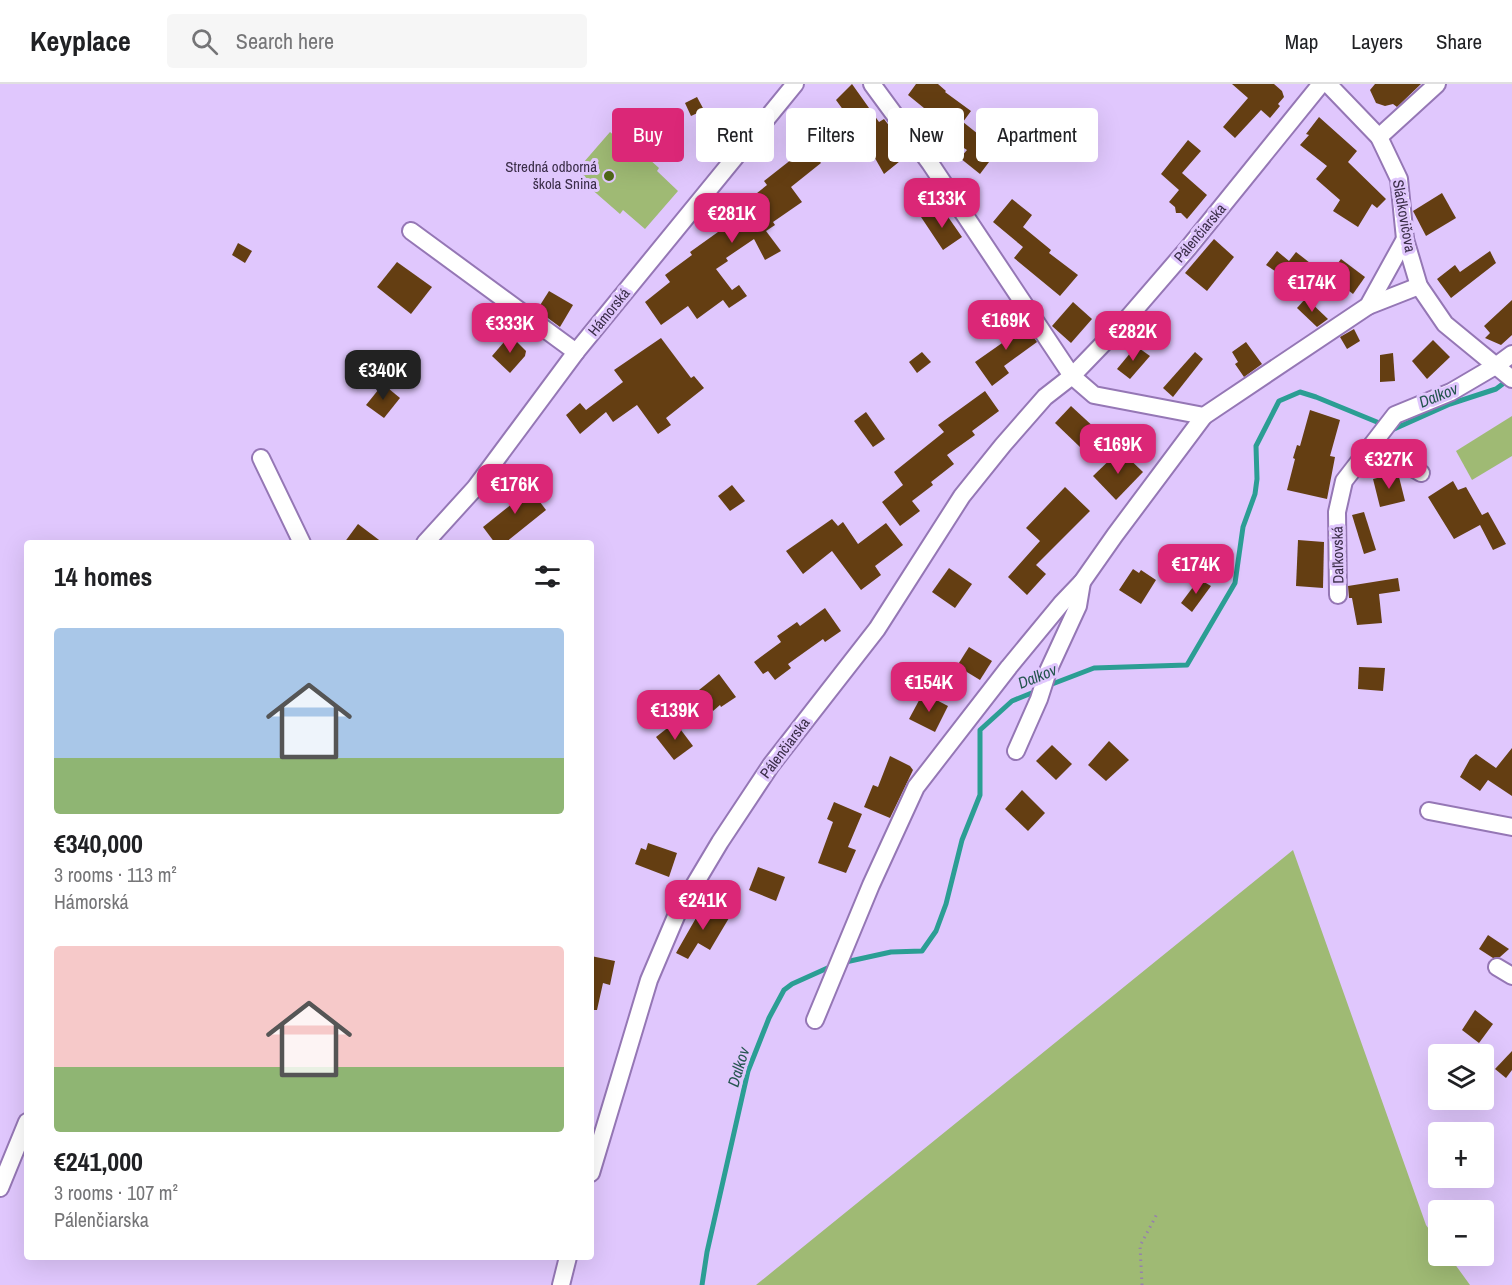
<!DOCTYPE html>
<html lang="en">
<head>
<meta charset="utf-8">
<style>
	:root { --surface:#fff; --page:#f6f6f6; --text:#202124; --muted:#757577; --line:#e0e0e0; --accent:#db2777 }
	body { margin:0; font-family:"Archivo Narrow",sans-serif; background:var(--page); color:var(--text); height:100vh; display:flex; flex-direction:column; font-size:22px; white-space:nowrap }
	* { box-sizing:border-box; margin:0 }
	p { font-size:20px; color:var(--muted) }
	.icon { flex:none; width:33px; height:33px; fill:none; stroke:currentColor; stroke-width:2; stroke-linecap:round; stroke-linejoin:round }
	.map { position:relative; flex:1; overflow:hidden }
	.drawer { position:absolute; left:24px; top:456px; width:570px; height:720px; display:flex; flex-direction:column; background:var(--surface); border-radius:6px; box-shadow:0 6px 24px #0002 }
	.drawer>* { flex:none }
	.top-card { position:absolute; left:612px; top:24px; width:570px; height:54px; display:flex; gap:12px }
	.controls { position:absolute; left:1428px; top:960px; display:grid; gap:12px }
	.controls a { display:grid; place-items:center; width:66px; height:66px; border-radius:6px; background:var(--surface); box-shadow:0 6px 24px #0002; font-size:30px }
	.price { position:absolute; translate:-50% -51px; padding:0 14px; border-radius:12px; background:var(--accent); color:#fff; font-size:20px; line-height:39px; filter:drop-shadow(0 2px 3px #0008) }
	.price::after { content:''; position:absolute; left:50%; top:36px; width:18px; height:14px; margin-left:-9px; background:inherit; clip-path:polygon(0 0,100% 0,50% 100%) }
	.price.active { background:#222; color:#fff }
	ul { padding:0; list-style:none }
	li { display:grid; align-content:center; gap:12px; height:318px; padding:0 30px }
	li span { display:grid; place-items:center; height:186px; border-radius:6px; color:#555 }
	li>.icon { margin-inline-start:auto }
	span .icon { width:108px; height:108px; fill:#fffc; stroke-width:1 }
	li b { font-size:26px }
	h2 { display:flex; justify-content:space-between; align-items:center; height:72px; padding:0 30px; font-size:26px }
	.tag { padding:0 21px; border-radius:6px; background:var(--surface); box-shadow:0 6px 24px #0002; font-size:21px; line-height:54px }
	.tag.active { background:var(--accent); color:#fff }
	header { display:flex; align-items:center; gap:36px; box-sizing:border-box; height:84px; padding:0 30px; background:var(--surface); border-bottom:2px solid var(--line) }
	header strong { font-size:28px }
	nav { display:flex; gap:33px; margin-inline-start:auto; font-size:21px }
	.search { width:420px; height:54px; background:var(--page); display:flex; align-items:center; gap:15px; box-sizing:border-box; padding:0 21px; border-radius:6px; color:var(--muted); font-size:22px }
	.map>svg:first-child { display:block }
	.green { fill:#9fba74 }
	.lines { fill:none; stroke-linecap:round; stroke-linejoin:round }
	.stream { stroke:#2b9e94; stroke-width:5 }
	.building { fill:#643e12 }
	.minor-casing { stroke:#9577b5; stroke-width:20 }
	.path { stroke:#9682ac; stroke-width:3; stroke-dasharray:1.5 4.5; stroke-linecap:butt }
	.minor { stroke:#fff; stroke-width:16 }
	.poi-dot { fill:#4e6718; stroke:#e0c7fd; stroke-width:2 }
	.labels { text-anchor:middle; stroke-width:6; stroke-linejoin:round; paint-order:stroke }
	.poi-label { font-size:15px; fill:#3a2d48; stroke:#e0c7fd; text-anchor:end }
	.street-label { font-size:15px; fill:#3a2d48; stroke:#e0c7fd }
	.water-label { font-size:16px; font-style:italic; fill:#25554f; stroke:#e0c7fd }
</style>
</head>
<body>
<header>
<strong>Keyplace</strong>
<div class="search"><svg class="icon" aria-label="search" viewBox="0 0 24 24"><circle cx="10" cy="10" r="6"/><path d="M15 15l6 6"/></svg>Search here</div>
<nav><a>Map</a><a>Layers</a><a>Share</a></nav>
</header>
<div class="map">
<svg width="1512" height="1201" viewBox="0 0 1512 1201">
	<rect width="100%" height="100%" fill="#e0c7fd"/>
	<!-- green -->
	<g class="green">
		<polygon points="610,48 625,61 629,57 659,84 657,87 678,107 645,145 623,126 620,130 589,103 592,99 577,86"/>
		<polygon points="1512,332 1512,372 1472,396 1456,367"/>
		<polygon points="1293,766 1426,1141 1438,1158 1438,1172 1449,1172 1470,1201 756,1201"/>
	</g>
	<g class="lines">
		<!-- stream -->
		<g class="stream">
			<polyline points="1047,602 1094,584 1187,581 1235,499 1243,443 1255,410 1257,395 1256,362 1279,317 1300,308 1316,313 1394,345 1450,320 1496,305 1508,296"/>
			<polyline points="841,879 891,868 922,867 936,847 946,820 962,756 980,711 980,646 1012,617 1039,606"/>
			<polyline points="702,1201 707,1168 748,987 769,934 784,906 792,900 832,882"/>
		</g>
	</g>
	<!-- building -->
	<g class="building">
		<polygon points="852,0 879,38 884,35 910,69 884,90 851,32 849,34 836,16"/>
		<polygon points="916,0 938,0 946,7 945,8 971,27 963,38 998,66 980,90 960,74 967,66 942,50 935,57 923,48 935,33 908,11"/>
		<polygon points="1232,0 1274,0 1282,7 1284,13 1278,20 1280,22 1270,34 1261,26 1235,54 1223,43 1248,14"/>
		<polygon points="1375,0 1421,0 1397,23 1393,20 1385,22 1376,19 1370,6"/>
		<polygon points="697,13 704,26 691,32 685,19"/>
		<polygon points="1319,33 1357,67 1348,78 1386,115 1377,124 1372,120 1358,143 1333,127 1340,116 1316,95 1327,82 1300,61 1309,51 1306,50"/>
		<polygon points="1188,56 1201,67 1182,89 1207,111 1187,135 1181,129 1176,129 1175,123 1169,118 1179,106 1161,90"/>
		<polygon points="805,58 821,79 791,103 802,118 773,138 775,141 766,147 781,167 765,176 754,155 726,174 728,177 716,185 732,206 739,201 747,212 729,224 723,216 697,235 688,222 661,241 645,218 670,198 665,191 692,171 690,168 718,148 714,143 767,101 764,97 792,75 788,70"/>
		<polygon points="1442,109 1456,134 1426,152 1413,127"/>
		<polygon points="1012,115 1032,131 1023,143 1051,166 1049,169 1078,191 1060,212 1014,174 1023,163 993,138"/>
		<polygon points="935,124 940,134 946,130 962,153 943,166 921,133"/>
		<polygon points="1214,155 1234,173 1207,207 1185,189"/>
		<polygon points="238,159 252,167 245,179 232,171"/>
		<polygon points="1277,167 1289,177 1296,168 1319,186 1302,205 1266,181"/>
		<polygon points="1490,167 1496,179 1451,214 1437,195 1455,181 1460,188"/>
		<polygon points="1341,175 1365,193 1353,210 1329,191"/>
		<polygon points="397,178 432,203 411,230 377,203"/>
		<polygon points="549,207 573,221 560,243 537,226"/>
		<polygon points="1306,214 1328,235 1317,243 1297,224"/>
		<polygon points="1512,216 1512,251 1501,261 1485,254 1490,249 1484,242"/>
		<polygon points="1073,218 1092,235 1071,259 1052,242"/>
		<polygon points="1019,232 1037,258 1004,282 1009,289 992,302 975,278 1005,257 999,248"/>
		<polygon points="1354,245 1360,257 1347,265 1340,253"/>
		<polygon points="510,251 526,267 525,272 510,289 492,272"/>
		<polygon points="661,254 691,294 694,292 704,304 666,334 671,341 658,350 637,321 613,338 606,328 580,350 566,331 580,319 586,326 623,298 614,286"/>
		<polygon points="1433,256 1450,273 1427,295 1412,277"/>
		<polygon points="1246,258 1262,280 1244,293 1235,280 1238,278 1232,268"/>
		<polygon points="1136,262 1150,272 1130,295 1117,285"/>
		<polygon points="922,268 931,278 917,289 909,278"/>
		<polygon points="1195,268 1203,275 1173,313 1163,304"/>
		<polygon points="1393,269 1395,297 1380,298 1380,271"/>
		<polygon points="383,300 400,314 384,334 366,321"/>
		<polygon points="985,307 999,327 972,347 975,351 947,371 954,380 931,398 933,401 912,417 920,427 900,442 882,418 903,401 894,388 944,348 938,341"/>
		<polygon points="1071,322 1097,346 1081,364 1055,339"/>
		<polygon points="1310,326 1340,336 1330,372 1335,373 1327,415 1287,406 1295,375 1293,374 1297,361 1300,362"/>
		<polygon points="866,328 885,355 873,363 854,337"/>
		<polygon points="1120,366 1143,388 1116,416 1093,392"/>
		<polygon points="1398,389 1405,417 1380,423 1373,395"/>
		<polygon points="1453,397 1458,406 1466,403 1482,431 1488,428 1506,460 1493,466 1480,441 1454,455 1428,413"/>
		<polygon points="525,398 546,426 505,459 495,459 483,443 513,419 508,413"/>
		<polygon points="732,401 745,417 730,427 718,412"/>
		<polygon points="1065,403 1090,427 1036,481 1046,490 1027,511 1008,493 1040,457 1026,444"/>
		<polygon points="1364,428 1376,466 1364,470 1352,431"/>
		<polygon points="832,435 838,442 843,438 858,460 886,439 903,461 875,482 881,491 861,506 832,467 803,490 786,467"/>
		<polygon points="358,440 383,459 344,459"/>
		<polygon points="1298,456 1324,458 1323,504 1296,502"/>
		<polygon points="949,484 972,500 955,524 932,508"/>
		<polygon points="1133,485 1139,489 1141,486 1156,496 1141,520 1119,506"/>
		<polygon points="1398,494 1400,507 1379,510 1382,539 1357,541 1352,514 1349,514 1348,502"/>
		<polygon points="1199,495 1211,502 1192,528 1181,519"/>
		<polygon points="825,524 841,547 825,558 823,555 788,580 791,584 775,596 768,587 763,590 754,578 781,558 777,552 797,538 800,542"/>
		<polygon points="969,563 992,577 980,596 957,582"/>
		<polygon points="1359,583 1385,584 1383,607 1358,605"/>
		<polygon points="719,590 736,613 721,623 720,621 713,627 699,606"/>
		<polygon points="923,609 948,622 935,648 909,635"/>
		<polygon points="675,638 693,662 674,676 656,653"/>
		<polygon points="1109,657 1129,676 1106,697 1088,681"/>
		<polygon points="1052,661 1072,680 1056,696 1036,677"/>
		<polygon points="1512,664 1512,712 1488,696 1480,707 1460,693 1470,675 1476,670 1496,684"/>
		<polygon points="890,672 910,682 913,686 890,734 864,723 873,701 878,703"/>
		<polygon points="1022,706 1045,729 1028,747 1005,725"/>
		<polygon points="834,718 862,730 848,763 856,766 846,789 818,779 833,738 827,735"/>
		<polygon points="648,759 677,769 669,793 635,780 641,764 646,766"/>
		<polygon points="758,783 785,793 776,817 749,806"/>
		<polygon points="704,820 729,834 710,866 698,859 688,875 676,869"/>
		<polygon points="1488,851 1509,865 1500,873 1493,874 1479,865"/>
		<polygon points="591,872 615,877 610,901 603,899 597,926 591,926"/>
		<polygon points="1475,926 1493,940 1479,959 1462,946"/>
		<polygon points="1512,967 1512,986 1506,994 1495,985"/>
	</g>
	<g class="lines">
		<!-- minor casing -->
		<g class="minor-casing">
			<g id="minor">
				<polyline points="872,0 930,79 1072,292 1094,311 1204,332 1368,222 1405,155"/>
				<polyline points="1328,0 1379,53 1399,95 1405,155 1419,202 1445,240 1512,295"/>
				<polyline points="1379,53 1437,0"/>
				<polyline points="411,147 576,268"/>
				<polyline points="1368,222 1419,202"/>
				<polyline points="1373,360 1421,389"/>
				<polyline points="261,374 302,459"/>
				<polyline points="425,459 475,404 576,268 795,0"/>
				<polyline points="1338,511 1337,428 1344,397 1395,331 1451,308 1497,281 1512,270"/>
				<polyline points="1016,667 1039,615 1048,587 1078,522 1082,498"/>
				<polyline points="1429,727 1512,743"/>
				<polyline points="1497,883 1512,892"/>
				<polyline points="815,936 871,801 916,703 1009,583 1061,520 1082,498 1115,451 1204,332"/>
				<polyline points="591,1089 649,896 677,830 720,758 771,681 877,545 962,412 1003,361 1045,313 1072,292 1126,236 1189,163 1321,0"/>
				<polyline points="0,1104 27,1038"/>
				<polyline points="561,1201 568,1173"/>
			</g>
		</g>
		<!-- path -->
		<polyline class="path" points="1142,1201 1140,1162 1158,1128"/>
		<!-- minor -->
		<use href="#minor" class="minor"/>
	</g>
	<!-- markers -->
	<circle class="poi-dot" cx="609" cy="92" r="6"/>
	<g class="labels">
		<!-- poi labels -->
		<g class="poi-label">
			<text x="597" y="88">Stredná odborná<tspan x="597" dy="17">škola Snina</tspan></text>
		</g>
		<!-- street labels -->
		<g class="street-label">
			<text transform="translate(1404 132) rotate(80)" y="5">Sládkovičova</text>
			<text transform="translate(1200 149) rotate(-50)" y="5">Pálenčiarska</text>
			<text transform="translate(609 228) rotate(-51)" y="5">Hámorská</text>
			<text transform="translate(1338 471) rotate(-91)" y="5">Daľkovská</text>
			<text transform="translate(785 664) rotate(-53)" y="5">Pálenčiarska</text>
		</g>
		<!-- water labels -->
		<g class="water-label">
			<text transform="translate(1438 311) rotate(-22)" y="6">Dalkov</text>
			<text transform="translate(1037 592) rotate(-22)" y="6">Dalkov</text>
			<text transform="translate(738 983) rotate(-73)" y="6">Dalkov</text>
		</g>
	</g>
</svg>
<div class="controls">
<a><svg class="icon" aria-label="layers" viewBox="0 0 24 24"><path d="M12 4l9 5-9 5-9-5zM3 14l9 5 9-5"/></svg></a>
<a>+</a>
<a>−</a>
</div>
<b class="price" style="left:942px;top:145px">€133K</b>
<b class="price" style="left:732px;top:160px">€281K</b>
<b class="price" style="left:1312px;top:229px">€174K</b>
<b class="price" style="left:1006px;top:267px">€169K</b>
<b class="price" style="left:510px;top:270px">€333K</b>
<b class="price" style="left:1133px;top:278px">€282K</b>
<b class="price active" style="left:383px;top:317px">€340K</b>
<b class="price" style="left:1118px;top:391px">€169K</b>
<b class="price" style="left:1389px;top:406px">€327K</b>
<b class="price" style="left:515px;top:431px">€176K</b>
<b class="price" style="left:1196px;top:511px">€174K</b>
<b class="price" style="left:929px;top:629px">€154K</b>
<b class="price" style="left:675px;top:657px">€139K</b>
<b class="price" style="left:703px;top:847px">€241K</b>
<div class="top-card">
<a class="tag active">Buy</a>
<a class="tag">Rent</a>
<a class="tag">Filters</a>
<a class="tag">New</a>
<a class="tag">Apartment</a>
</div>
<section class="drawer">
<h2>14 homes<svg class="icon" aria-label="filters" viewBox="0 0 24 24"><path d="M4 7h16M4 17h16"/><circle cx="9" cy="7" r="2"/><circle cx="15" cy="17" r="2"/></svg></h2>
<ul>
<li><span style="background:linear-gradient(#a9c7e8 70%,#8fb573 0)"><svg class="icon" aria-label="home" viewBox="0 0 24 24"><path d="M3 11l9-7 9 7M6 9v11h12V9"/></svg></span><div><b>€340,000</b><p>3 rooms · 113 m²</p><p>Hámorská</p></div></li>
<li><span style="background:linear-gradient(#f6c9c9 65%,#8fb573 0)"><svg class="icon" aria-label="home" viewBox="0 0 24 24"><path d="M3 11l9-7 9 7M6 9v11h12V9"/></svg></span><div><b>€241,000</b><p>3 rooms · 107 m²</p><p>Pálenčiarska</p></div></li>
</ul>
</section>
</div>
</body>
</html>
